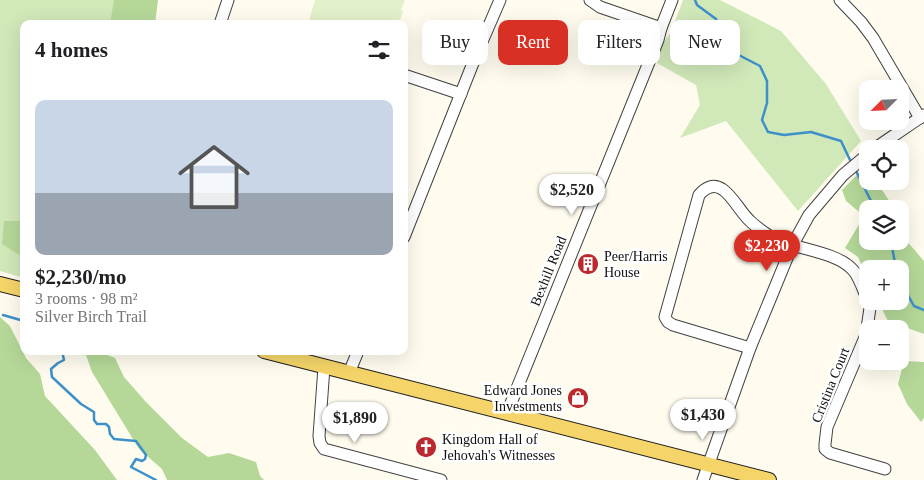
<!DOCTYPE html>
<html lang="en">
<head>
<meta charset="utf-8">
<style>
	:root { --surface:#fff; --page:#f6f6f6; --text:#202124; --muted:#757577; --accent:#d93025 }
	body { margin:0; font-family:"Times New Roman",serif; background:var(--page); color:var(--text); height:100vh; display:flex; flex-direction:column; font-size:19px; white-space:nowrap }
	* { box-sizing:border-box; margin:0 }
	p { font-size:16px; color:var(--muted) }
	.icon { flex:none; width:28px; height:28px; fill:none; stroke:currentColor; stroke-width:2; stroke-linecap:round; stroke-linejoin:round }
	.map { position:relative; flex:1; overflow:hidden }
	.drawer { position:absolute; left:20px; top:20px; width:388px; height:335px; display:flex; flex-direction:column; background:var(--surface); border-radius:10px; box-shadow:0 5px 20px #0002 }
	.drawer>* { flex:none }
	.top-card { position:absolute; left:422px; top:20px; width:426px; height:45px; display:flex; gap:10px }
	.needle { width:32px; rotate:246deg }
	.tools { position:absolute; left:859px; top:80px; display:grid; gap:10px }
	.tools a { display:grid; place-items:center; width:50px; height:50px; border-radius:10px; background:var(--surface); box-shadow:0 5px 20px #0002; font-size:25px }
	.price { position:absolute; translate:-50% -42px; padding:0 11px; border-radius:18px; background:#fff; color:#222; font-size:16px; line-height:32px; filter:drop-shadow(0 1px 2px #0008) }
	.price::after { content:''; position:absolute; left:50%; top:30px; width:15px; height:11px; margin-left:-8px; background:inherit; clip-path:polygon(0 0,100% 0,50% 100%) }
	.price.selected { background:var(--accent); color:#fff }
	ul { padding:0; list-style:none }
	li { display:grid; align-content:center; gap:10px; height:265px; padding:0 15px }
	li span { display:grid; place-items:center; height:155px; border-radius:10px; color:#555 }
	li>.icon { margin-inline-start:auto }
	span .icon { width:90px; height:90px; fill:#fffc; stroke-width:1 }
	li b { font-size:21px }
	h2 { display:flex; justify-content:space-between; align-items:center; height:60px; padding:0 15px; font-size:21px }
	.chip { padding:0 18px; border-radius:10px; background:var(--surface); box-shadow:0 5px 20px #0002; font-size:18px; line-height:45px }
	.chip.selected { background:var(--accent); color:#fff }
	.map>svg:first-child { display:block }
	.green { fill:#d1e8b9 }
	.forest { fill:#b5d899 }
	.pitch { fill:#e2f0cb }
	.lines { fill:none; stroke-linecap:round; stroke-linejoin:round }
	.stream { stroke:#3e90ca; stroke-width:2.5 }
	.minor-casing { stroke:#414141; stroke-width:13 }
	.major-casing { stroke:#1f1f1f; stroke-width:16 }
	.minor { stroke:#fff; stroke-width:11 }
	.major { stroke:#f5d569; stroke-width:14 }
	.labels { text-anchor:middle; stroke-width:5; stroke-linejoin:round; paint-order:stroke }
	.poi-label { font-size:14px; fill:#0e0e0e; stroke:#fff; text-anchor:start }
	.street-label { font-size:14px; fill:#0e0e0e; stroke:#fff }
</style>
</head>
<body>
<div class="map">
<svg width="924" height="480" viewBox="0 0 924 480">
	<rect width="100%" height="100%" fill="#fffcef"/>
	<!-- green -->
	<g class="green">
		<polygon points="0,0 151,0 142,24 24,24 24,278 0,271"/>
		<polygon points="683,0 720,0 781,31 826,84 861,141 798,211 726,121 680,138 700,105 696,85 655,62 665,40 670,34"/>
	</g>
	<!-- forest -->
	<g class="forest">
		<polygon points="114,0 158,0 155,24 110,24"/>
		<polygon points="866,166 867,168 868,181 876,181 892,205 891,209 868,209 868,241 900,241 900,233 924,261 924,334 888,321 878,301 900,301 900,269 868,269 867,278 858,257 845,248 864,216 846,201 842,190"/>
		<polygon points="4,221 24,221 24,258 2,244"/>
		<polygon points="0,317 10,326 26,358 40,374 45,396 95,450 117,480 0,480"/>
		<polygon points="97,351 115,358 124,377 146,402 182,438 208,457 229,453 256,462 260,476 264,480 167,480 162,469 139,449 92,372 86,355"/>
		<polygon points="904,361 924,362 924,418 921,422 907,404 898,384"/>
	</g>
	<!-- pitch -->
	<polygon class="pitch" points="315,0 405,0 401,10 403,11 399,24 308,24"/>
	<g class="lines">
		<!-- stream -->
		<g class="stream">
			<polyline points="695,0 697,5 716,19 733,52 760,66 767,81 767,103 762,120 768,132 784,135 811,132 841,141 850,160"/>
			<polyline points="856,171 872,203 877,209"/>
			<polyline points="891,241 896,269"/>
			<polyline points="900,281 914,306 924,310"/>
			<polyline points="3,315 24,321"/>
			<polyline points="62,351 64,360 58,363 51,369 52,377 81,404 94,412 94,420 97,424 106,424 109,427 110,434 114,439 136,441 146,455 145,459 142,461 136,459 131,467 156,480"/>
		</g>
		<!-- minor casing -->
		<g class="minor-casing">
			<g id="minor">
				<polyline points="590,0 600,7 661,28"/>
				<polyline points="840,0 861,22 873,38 920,118"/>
				<polyline points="220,24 228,0"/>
				<polyline points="404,75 461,94"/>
				<polyline points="874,149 924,115"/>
				<polyline points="404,237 475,58 500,0"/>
				<polyline points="868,301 870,308 866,335 827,427 825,444 825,449 830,453 885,469"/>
				<path d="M750 348 673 325 668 322 665 317 699 195C705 188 713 183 722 189 732 195 741 213 750 221 755 226 762 231 768 235 792 250 835 250 853 270 859 276 864 292 868 301"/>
				<polyline points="324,367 319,436 320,443 324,449 441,480"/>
				<polyline points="349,373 358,351"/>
				<polyline points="507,413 658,40 661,28 672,0"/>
				<polyline points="703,480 750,348 792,246 809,215 843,175 868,154"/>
			</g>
		</g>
		<!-- major casing -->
		<g class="major-casing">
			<g id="major">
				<polyline points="0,284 24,290"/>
				<polyline points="264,351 769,480"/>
			</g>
		</g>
		<!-- minor -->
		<use href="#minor" class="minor"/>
		<!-- major -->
		<use href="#major" class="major"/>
	</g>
	<!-- icons -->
	<defs>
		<g id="building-disc" transform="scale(1.125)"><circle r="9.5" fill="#ba292e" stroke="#fff"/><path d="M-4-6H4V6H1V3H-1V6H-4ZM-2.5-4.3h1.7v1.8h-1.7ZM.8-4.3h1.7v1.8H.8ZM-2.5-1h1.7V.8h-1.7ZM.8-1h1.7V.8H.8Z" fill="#fff"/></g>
		<g id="shop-disc" transform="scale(1.125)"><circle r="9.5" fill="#ba292e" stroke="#fff"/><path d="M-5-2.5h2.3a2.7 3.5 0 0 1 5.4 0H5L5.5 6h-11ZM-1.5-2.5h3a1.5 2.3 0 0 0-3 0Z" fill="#fff"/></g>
		<g id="church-disc" transform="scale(1.125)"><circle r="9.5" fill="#ba292e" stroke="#fff"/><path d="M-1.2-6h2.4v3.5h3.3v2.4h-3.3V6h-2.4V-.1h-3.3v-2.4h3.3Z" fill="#fff"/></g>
	</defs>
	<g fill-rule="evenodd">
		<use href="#building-disc" x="588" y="264"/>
		<use href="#shop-disc" x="578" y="398"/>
		<use href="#church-disc" x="426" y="447"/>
	</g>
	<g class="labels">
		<!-- poi labels -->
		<g class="poi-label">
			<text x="604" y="261">Peer/Harris<tspan x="604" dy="16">House</tspan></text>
			<text x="562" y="395" text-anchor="end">Edward Jones<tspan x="562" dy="16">Investments</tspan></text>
			<text x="442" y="444">Kingdom Hall of<tspan x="442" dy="16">Jehovah's Witnesses</tspan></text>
		</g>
		<!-- street labels -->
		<g class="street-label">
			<text transform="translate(548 271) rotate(-68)" y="5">Bexhill Road</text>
			<text transform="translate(830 385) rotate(-68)" y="5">Cristina Court</text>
		</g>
	</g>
</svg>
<div class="tools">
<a><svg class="needle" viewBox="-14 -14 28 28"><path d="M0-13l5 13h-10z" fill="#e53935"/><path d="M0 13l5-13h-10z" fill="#757577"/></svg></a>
<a><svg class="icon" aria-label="locate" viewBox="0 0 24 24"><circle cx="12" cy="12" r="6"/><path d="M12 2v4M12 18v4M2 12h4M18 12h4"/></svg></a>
<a><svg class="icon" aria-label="layers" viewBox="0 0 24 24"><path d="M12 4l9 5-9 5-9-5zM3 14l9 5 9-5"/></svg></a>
<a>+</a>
<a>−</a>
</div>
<b class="price" style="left:572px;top:216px">$2,520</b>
<b class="price selected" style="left:767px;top:272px">$2,230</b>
<b class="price" style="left:703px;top:441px">$1,430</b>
<b class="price" style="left:355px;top:444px">$1,890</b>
<div class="top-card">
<a class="chip">Buy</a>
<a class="chip selected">Rent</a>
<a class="chip">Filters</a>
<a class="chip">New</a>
</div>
<section class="drawer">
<h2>4 homes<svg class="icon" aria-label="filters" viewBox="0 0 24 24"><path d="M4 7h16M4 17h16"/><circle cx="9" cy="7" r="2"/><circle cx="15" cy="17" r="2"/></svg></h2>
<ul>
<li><span style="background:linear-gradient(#c9d6e8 60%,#9aa5b1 0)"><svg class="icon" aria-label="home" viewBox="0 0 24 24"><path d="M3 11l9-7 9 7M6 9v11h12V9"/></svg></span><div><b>$2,230/mo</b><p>3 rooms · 98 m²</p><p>Silver Birch Trail</p></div></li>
</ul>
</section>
</div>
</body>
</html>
